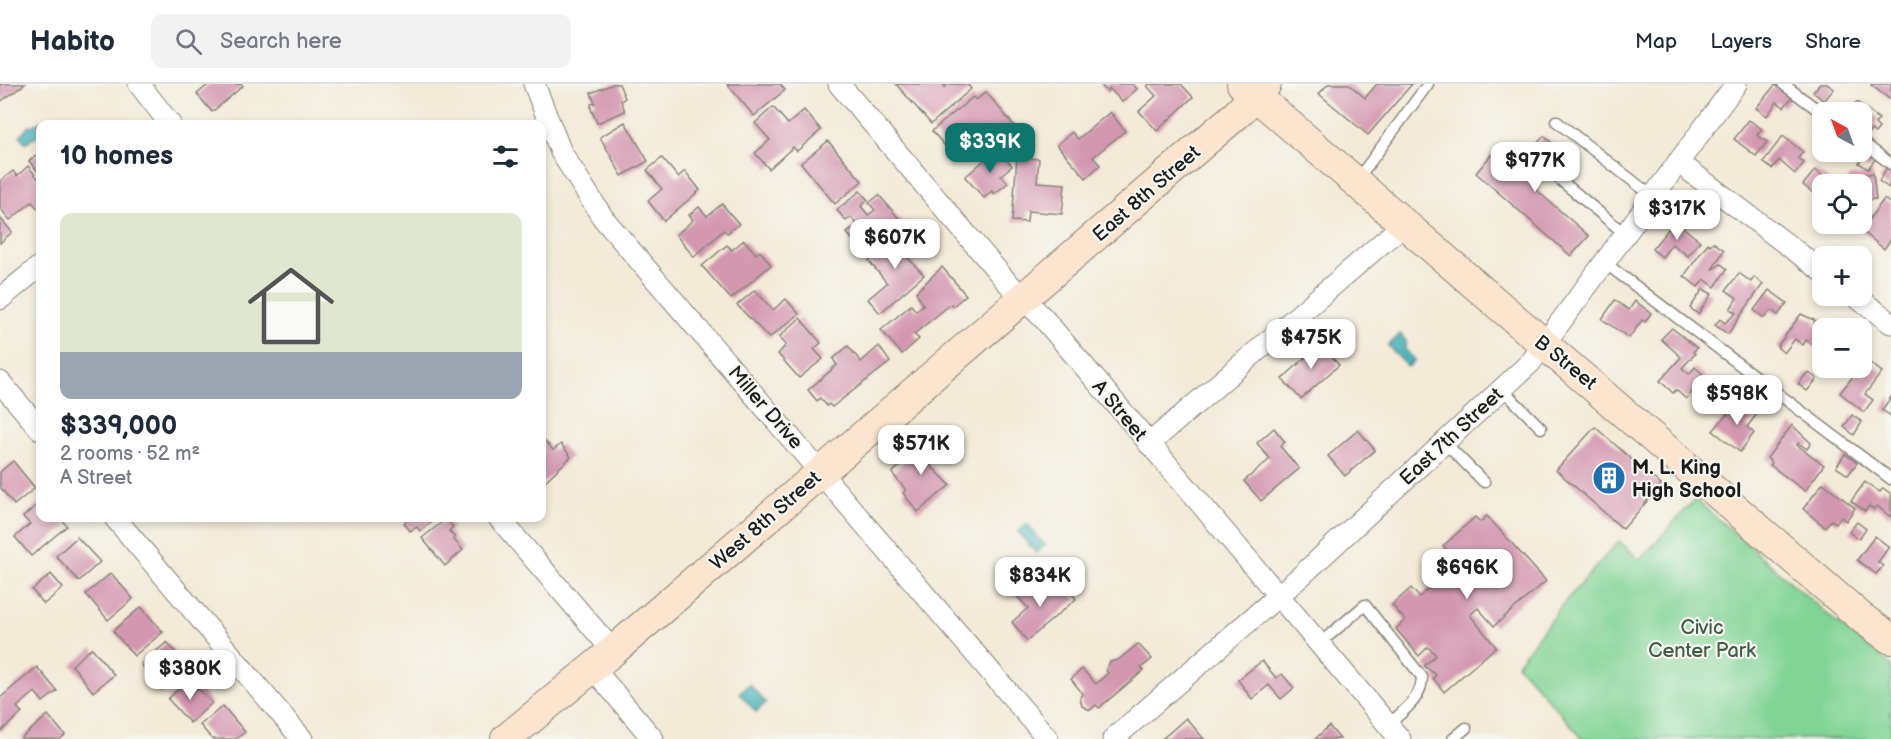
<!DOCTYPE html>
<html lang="en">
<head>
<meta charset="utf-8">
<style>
	:root { --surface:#fff; --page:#f2f2f3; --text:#1f2937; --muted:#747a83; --line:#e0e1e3; --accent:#0f766e }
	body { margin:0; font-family:"Balsamiq Sans",sans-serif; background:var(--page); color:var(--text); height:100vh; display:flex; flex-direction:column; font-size:22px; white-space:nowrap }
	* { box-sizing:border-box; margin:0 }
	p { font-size:20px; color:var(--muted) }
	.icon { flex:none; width:33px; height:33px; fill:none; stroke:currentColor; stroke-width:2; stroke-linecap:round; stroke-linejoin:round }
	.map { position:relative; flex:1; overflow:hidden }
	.sheet { position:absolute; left:36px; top:36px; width:510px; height:402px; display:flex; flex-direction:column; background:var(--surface); border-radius:12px; box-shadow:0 3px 9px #0003 }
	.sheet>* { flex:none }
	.needle { width:39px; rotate:319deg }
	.tools { position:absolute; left:1812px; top:18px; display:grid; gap:12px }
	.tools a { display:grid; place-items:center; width:60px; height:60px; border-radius:12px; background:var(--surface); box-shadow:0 3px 9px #0003; font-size:30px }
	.price { position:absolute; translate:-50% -51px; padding:0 14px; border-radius:12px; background:#fff; color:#222; font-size:20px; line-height:39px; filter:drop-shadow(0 2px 3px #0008) }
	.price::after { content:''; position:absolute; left:50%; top:36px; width:18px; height:14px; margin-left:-9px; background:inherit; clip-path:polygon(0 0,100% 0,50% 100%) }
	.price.current { background:var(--accent); color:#fff }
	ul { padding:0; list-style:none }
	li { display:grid; align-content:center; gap:12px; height:318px; padding:0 24px }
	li+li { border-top:2px solid var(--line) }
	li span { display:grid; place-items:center; height:186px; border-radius:12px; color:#555 }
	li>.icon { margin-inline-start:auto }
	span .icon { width:108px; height:108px; fill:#fffc; stroke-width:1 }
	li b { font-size:26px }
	h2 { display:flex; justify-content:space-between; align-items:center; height:72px; padding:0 24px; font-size:26px }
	header { display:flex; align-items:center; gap:36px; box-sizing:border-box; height:84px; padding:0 30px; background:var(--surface); border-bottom:2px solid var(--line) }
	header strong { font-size:28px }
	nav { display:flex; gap:33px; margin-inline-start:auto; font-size:21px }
	.search { width:420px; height:54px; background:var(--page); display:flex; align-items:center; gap:15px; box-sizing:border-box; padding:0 21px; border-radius:12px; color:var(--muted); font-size:22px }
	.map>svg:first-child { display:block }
	.green { fill:#82d496; stroke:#4f7859; stroke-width:1.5 }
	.water { fill:#3daeb5; stroke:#2c6568; stroke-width:1.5 }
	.building { fill:#d497b0 }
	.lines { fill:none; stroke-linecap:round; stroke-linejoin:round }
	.lane-casing { stroke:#88837a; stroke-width:13 }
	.street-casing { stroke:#88837a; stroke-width:23 }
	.secondary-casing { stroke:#88837a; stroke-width:32 }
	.lane { stroke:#fff; stroke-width:10 }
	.street { stroke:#fff; stroke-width:21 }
	.secondary { stroke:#fbe5cf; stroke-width:30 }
	.labels { text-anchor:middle; stroke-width:4.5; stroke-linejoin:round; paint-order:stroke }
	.street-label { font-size:20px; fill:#1c1c1c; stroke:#f6f6f2 }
	.poi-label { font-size:20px; font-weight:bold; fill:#1c1c1c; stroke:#f6f6f2; text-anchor:start }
	.park-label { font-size:20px; fill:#405c47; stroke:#f6f6f2 }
</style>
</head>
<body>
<header>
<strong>Habito</strong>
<div class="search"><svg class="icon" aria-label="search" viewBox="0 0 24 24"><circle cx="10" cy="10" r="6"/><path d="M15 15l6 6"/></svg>Search here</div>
<nav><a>Map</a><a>Layers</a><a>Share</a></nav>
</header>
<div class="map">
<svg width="1891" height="655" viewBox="0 0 1891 655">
	<rect width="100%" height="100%" fill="#f6f6f2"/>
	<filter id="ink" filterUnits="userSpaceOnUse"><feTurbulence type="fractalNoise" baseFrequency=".0167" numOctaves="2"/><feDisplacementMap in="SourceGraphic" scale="12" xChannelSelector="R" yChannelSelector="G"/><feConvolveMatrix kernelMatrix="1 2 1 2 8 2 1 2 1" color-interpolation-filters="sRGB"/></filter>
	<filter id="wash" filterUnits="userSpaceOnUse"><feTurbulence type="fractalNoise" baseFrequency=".008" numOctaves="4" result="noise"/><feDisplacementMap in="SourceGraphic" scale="24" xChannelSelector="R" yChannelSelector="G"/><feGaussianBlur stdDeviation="1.35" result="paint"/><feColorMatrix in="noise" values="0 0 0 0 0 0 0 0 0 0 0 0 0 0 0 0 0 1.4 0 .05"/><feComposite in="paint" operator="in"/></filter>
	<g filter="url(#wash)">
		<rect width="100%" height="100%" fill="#f3ead7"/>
		<!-- green -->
		<polygon class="green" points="1695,415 1842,543 1891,581 1891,655 1583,655 1517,580 1562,521 1619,457 1640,476"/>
		<!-- water -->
		<g class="water">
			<polygon points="45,36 50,40 40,40 40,51 25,59 20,52 28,43"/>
			<polygon points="1400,250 1406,257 1405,265 1415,276 1408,283 1388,262"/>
			<polygon points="1027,440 1045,461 1036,469 1018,448"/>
			<polygon points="749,600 766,619 756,628 739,609"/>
		</g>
		<g id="blocks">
			<!-- building -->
			<g class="building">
				<polygon points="0,0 25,0 0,18"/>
				<polygon points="209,0 241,0 243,2 212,28 197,10"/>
				<polygon points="613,0 619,0 625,14 621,17 625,27 597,39 591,25 591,20 595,19 591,9"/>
				<polygon points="727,0 780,0 785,6 754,32"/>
				<polygon points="896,0 943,0 945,3 948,0 967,0 971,5 931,40"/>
				<polygon points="1100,0 1133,0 1137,5 1122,18 1110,5 1107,8"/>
				<polygon points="1150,0 1181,0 1193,13 1157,47 1139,27 1156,12 1147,2"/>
				<polygon points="1328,0 1349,0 1365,14 1377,0 1412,0 1368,51 1319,10"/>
				<polygon points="1820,0 1827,0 1834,5 1824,17 1813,8"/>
				<polygon points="1872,0 1891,0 1891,16 1871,1"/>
				<polygon points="1775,1 1792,14 1784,23 1777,18 1767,32 1756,24"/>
				<polygon points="986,8 1016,44 981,74 961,49 945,62 932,47 973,13 976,16"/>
				<polygon points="1857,18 1879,35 1875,40 1879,44 1875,49 1871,46 1868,50 1862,44 1862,28 1849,28"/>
				<polygon points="773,23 788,40 804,26 821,46 797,67 793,63 769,85 755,69 770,56 755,39"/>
				<polygon points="1110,28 1125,47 1093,73 1100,81 1086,94 1057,61 1072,48 1078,55"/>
				<polygon points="1749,36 1762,45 1757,51 1767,58 1756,72 1734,55"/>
				<polygon points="625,38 648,77 622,92 600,53"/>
				<polygon points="1544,52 1565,70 1534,104 1589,152 1571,172 1476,89 1492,70 1512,87"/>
				<polygon points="1783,52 1803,68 1798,74 1804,79 1795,90 1779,76 1772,85 1763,78"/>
				<polygon points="828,57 862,97 835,120 801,79"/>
				<polygon points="997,65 1012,82 1001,91 1008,99 994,110 992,107 984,114 965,93"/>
				<polygon points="1868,67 1876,74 1868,85 1859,79"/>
				<polygon points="40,68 40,90 29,77"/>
				<polygon points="1017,73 1039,75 1037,98 1065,100 1062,130 1028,127 1027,138 1012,137"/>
				<polygon points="662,74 678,93 685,87 700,106 664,137 648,117 662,105 647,86"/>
				<polygon points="28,82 40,97 40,125 39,126 32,118 10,136 0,124 0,97 13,87 17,92"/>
				<polygon points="1887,83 1891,86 1889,104 1879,97"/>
				<polygon points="1815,86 1834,100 1822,100 1822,116 1803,101"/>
				<polygon points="1873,89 1876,115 1867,116 1868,122 1862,123 1862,100 1849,100 1848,93"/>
				<polygon points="860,107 868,116 861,122 868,131 875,126 869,119 879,111 902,138 885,153 880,147 860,165 847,149 857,141 851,133 846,137 837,126"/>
				<polygon points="1884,115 1891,120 1891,155 1884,165 1861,146"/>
				<polygon points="722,120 739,140 727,149 724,146 694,173 676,151 693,136 689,131 699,123 707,132"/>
				<polygon points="0,134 12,148 0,159"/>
				<polygon points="1675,137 1700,157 1688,172 1672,160 1662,173 1652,165"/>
				<polygon points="906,145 919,161 906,172 924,191 880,229 868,215 887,199 869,177"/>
				<polygon points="744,156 756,170 760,167 771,181 731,215 702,182 727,161 732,166"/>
				<polygon points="1713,158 1724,166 1712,186 1721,180 1727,185 1715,203 1704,195 1698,203 1684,192 1708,159 1710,161"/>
				<polygon points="942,183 966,211 953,222 951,220 914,250 919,255 902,270 881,246 911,221 916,227 923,221 916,208"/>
				<polygon points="1739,189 1751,198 1754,193 1763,200 1728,250 1715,241 1720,235 1725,239 1736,229 1730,225 1737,214 1726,206"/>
				<polygon points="1703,205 1712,210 1698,230 1690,224"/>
				<polygon points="755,206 773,226 786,215 799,230 769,254 737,221"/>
				<polygon points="1769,206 1787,219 1778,231 1771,226 1764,234 1754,226"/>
				<polygon points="1615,216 1629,226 1635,217 1651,229 1645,238 1642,236 1629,254 1602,235"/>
				<polygon points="1801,230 1816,237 1814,239 1822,245 1822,253 1815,263 1806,256 1803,261 1795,255 1784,269 1777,263"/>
				<polygon points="800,234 821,259 814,265 823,275 799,294 778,270 786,261 779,253"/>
				<polygon points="1672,244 1697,264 1693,268 1695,270 1682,284 1689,290 1695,283 1706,293 1701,299 1705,303 1698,311 1693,307 1686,315 1676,306 1673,309 1660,297 1681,273 1661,255"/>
				<polygon points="1316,255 1339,281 1301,315 1282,295 1305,274 1301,269"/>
				<polygon points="848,262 861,278 879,262 890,278 832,323 829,320 827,322 820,314 817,317 808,306 837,281 833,275"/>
				<polygon points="1866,276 1882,288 1865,310 1873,316 1864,328 1840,309"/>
				<polygon points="1833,284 1849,284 1844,291"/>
				<polygon points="1808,288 1817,295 1807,307 1798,300"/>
				<polygon points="1746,296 1757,304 1746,318 1736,310"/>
				<polygon points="1891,313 1891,332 1882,326"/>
				<polygon points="1739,316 1757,330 1747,343 1754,349 1740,368 1713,347"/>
				<polygon points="1852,331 1862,338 1854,351 1844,343"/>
				<polygon points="1792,341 1811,359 1807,365 1798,359 1797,361 1824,381 1805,407 1770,381 1772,379 1767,374"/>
				<polygon points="1595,343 1661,401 1623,445 1556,386"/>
				<polygon points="1274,344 1285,358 1280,362 1299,385 1261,417 1244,397 1270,375 1257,359"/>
				<polygon points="1358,346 1375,366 1345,392 1328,372"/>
				<polygon points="926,352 940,368 928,379 950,401 918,428 903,409 906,406 892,389 911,372 909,368"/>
				<polygon points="542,354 553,366 561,360 571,373 542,400"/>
				<polygon points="1845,370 1857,379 1848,391 1836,383"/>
				<polygon points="13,377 35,404 14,421 0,403 0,388"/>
				<polygon points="1865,398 1880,408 1883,404 1891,410 1891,433 1877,422 1874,425 1869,422 1865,427 1851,417"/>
				<polygon points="1823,399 1855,424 1846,437 1841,433 1836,439 1831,436 1825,443 1803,425"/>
				<polygon points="40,418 40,434 60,434 67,442 31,472 15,453 30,440 23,433"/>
				<polygon points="1487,432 1546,497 1494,542 1478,524 1470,531 1496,563 1444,608 1433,594 1436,591 1424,582 1436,571 1428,563 1419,572 1396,545 1405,536 1392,521 1411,504 1419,513 1440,495 1444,500 1452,494 1436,476 1447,467 1443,462 1475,433 1480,438"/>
				<polygon points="409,434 436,434 420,447 417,443 410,447 404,439"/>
				<polygon points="446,435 453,443 449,447 455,454 453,455 463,466 445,482 422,454"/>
				<polygon points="1857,438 1866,445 1858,455 1849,448"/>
				<polygon points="1875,452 1889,463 1878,478 1883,482 1876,490 1857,476"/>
				<polygon points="77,453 100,478 79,497 56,472"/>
				<polygon points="111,489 133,515 108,536 86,510"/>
				<polygon points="51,490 63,504 44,520 32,506"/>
				<polygon points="1030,496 1043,511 1050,505 1055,511 1065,501 1076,515 1027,557 1012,538 1028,524 1015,510"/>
				<polygon points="141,523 163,548 134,572 113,547"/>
				<polygon points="167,558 188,584 162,606 141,580"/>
				<polygon points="1138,560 1152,575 1141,584 1144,586 1099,624 1096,621 1090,626 1082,622 1080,614 1083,610 1071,595 1082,585 1096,600 1108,589 1106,586 1110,578 1118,576"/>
				<polygon points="92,564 114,591 93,608 72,581"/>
				<polygon points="1262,577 1276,594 1282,590 1294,604 1281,615 1269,601 1252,615 1238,596"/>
				<polygon points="37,583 57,607 43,618 35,608 17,623 22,629 0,648 0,614"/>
				<polygon points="189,595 212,619 190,639 168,615"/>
				<polygon points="223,622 245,648 236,655 212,655 200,641"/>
				<polygon points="48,631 65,651 60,655 20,655"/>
				<polygon points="1186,634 1204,655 1162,655"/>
				<polygon points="1329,642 1340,655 1315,655"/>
			</g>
		</g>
	</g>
	<g filter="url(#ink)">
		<use href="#blocks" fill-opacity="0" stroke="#88837a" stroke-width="1.5"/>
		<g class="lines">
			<!-- lane casing -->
			<g class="lane-casing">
				<g id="lane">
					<polyline points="1783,0 1822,29"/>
					<polyline points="1556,37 1652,112"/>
					<polyline points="1862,58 1891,80"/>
					<polyline points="1558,94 1625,150"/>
					<polyline points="1357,96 1428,0"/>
					<polyline points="1605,179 1891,395"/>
					<polyline points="1502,305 1541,344"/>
					<polyline points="1444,358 1484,398"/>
					<path d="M1319 560 1365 521 1422 593C1422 615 1403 627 1388 641"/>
					<polyline points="1453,655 1466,644"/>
				</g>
			</g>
			<!-- street casing -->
			<g class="street-casing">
				<g id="street">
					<polyline points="139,0 170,40"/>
					<polyline points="534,0 561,68 603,134 1048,655"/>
					<polyline points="839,0 1006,197 1044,235 1400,655"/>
					<polyline points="1678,78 1822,187"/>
					<polyline points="1855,212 1891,239"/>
					<polyline points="0,215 40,182"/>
					<polyline points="0,298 40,345"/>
					<polyline points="1149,360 1404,140"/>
					<polyline points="115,434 302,655"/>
					<polyline points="499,434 613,567"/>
					<polyline points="593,584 653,655"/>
					<polyline points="1113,655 1301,492 1531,278 1736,0"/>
				</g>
			</g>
			<!-- secondary casing -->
			<g class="secondary-casing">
				<g id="secondary">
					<polyline points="1242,0 1862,534 1891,555"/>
					<polyline points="506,655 613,567 1236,31 1266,0"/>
				</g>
			</g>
			<!-- lane -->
			<use href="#lane" class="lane"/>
			<!-- street -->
			<use href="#street" class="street"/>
			<!-- secondary -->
			<use href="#secondary" class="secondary"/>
		</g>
	</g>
	<!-- icons -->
	<defs>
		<g id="building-disc" transform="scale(1.725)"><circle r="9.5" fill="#1f6fb2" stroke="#f6f6f2"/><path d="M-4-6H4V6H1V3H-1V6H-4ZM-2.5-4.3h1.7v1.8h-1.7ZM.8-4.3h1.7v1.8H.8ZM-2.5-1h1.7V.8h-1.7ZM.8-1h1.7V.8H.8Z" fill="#fff"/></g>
	</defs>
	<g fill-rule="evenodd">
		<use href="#building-disc" x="1609" y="394"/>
	</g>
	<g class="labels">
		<!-- street labels -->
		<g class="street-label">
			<text transform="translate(1146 109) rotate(-41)" y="7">East 8th Street</text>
			<text transform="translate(1566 278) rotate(39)" y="7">B Street</text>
			<text transform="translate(766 323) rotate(49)" y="7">Miller Drive</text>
			<text transform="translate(1120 326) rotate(50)" y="7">A Street</text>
			<text transform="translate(1451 352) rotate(-43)" y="7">East 7th Street</text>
			<text transform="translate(765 436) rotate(-41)" y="7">West 8th Street</text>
		</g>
		<!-- poi labels -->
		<g class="poi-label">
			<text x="1632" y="390">M. L. King<tspan x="1632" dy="23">High School</tspan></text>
		</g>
		<!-- park labels -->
		<g class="park-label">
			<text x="1702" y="550">Civic<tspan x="1702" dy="23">Center Park</tspan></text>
		</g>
	</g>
</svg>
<div class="tools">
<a><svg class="needle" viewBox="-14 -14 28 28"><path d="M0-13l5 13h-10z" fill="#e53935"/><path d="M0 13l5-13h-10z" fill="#747a83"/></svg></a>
<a><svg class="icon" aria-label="locate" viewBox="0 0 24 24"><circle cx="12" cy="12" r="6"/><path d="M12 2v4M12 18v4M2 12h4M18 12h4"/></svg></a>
<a>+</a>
<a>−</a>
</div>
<b class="price current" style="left:990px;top:90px">$339K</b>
<b class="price" style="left:1535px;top:109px">$977K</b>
<b class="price" style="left:1677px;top:157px">$317K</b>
<b class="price" style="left:895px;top:186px">$607K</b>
<b class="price" style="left:1311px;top:286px">$475K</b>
<b class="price" style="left:1737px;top:342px">$598K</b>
<b class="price" style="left:921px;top:392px">$571K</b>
<b class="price" style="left:1467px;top:516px">$696K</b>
<b class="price" style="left:1040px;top:524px">$834K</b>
<b class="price" style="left:190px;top:617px">$380K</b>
<section class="sheet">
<h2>10 homes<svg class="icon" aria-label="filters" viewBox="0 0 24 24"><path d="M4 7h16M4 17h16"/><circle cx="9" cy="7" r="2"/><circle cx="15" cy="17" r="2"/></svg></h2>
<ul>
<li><span style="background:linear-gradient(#dfe7d0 75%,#9aa5b1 0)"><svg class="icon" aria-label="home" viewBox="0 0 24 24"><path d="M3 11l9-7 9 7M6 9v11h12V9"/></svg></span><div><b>$339,000</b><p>2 rooms · 52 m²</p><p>A Street</p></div></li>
</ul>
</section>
</div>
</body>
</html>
